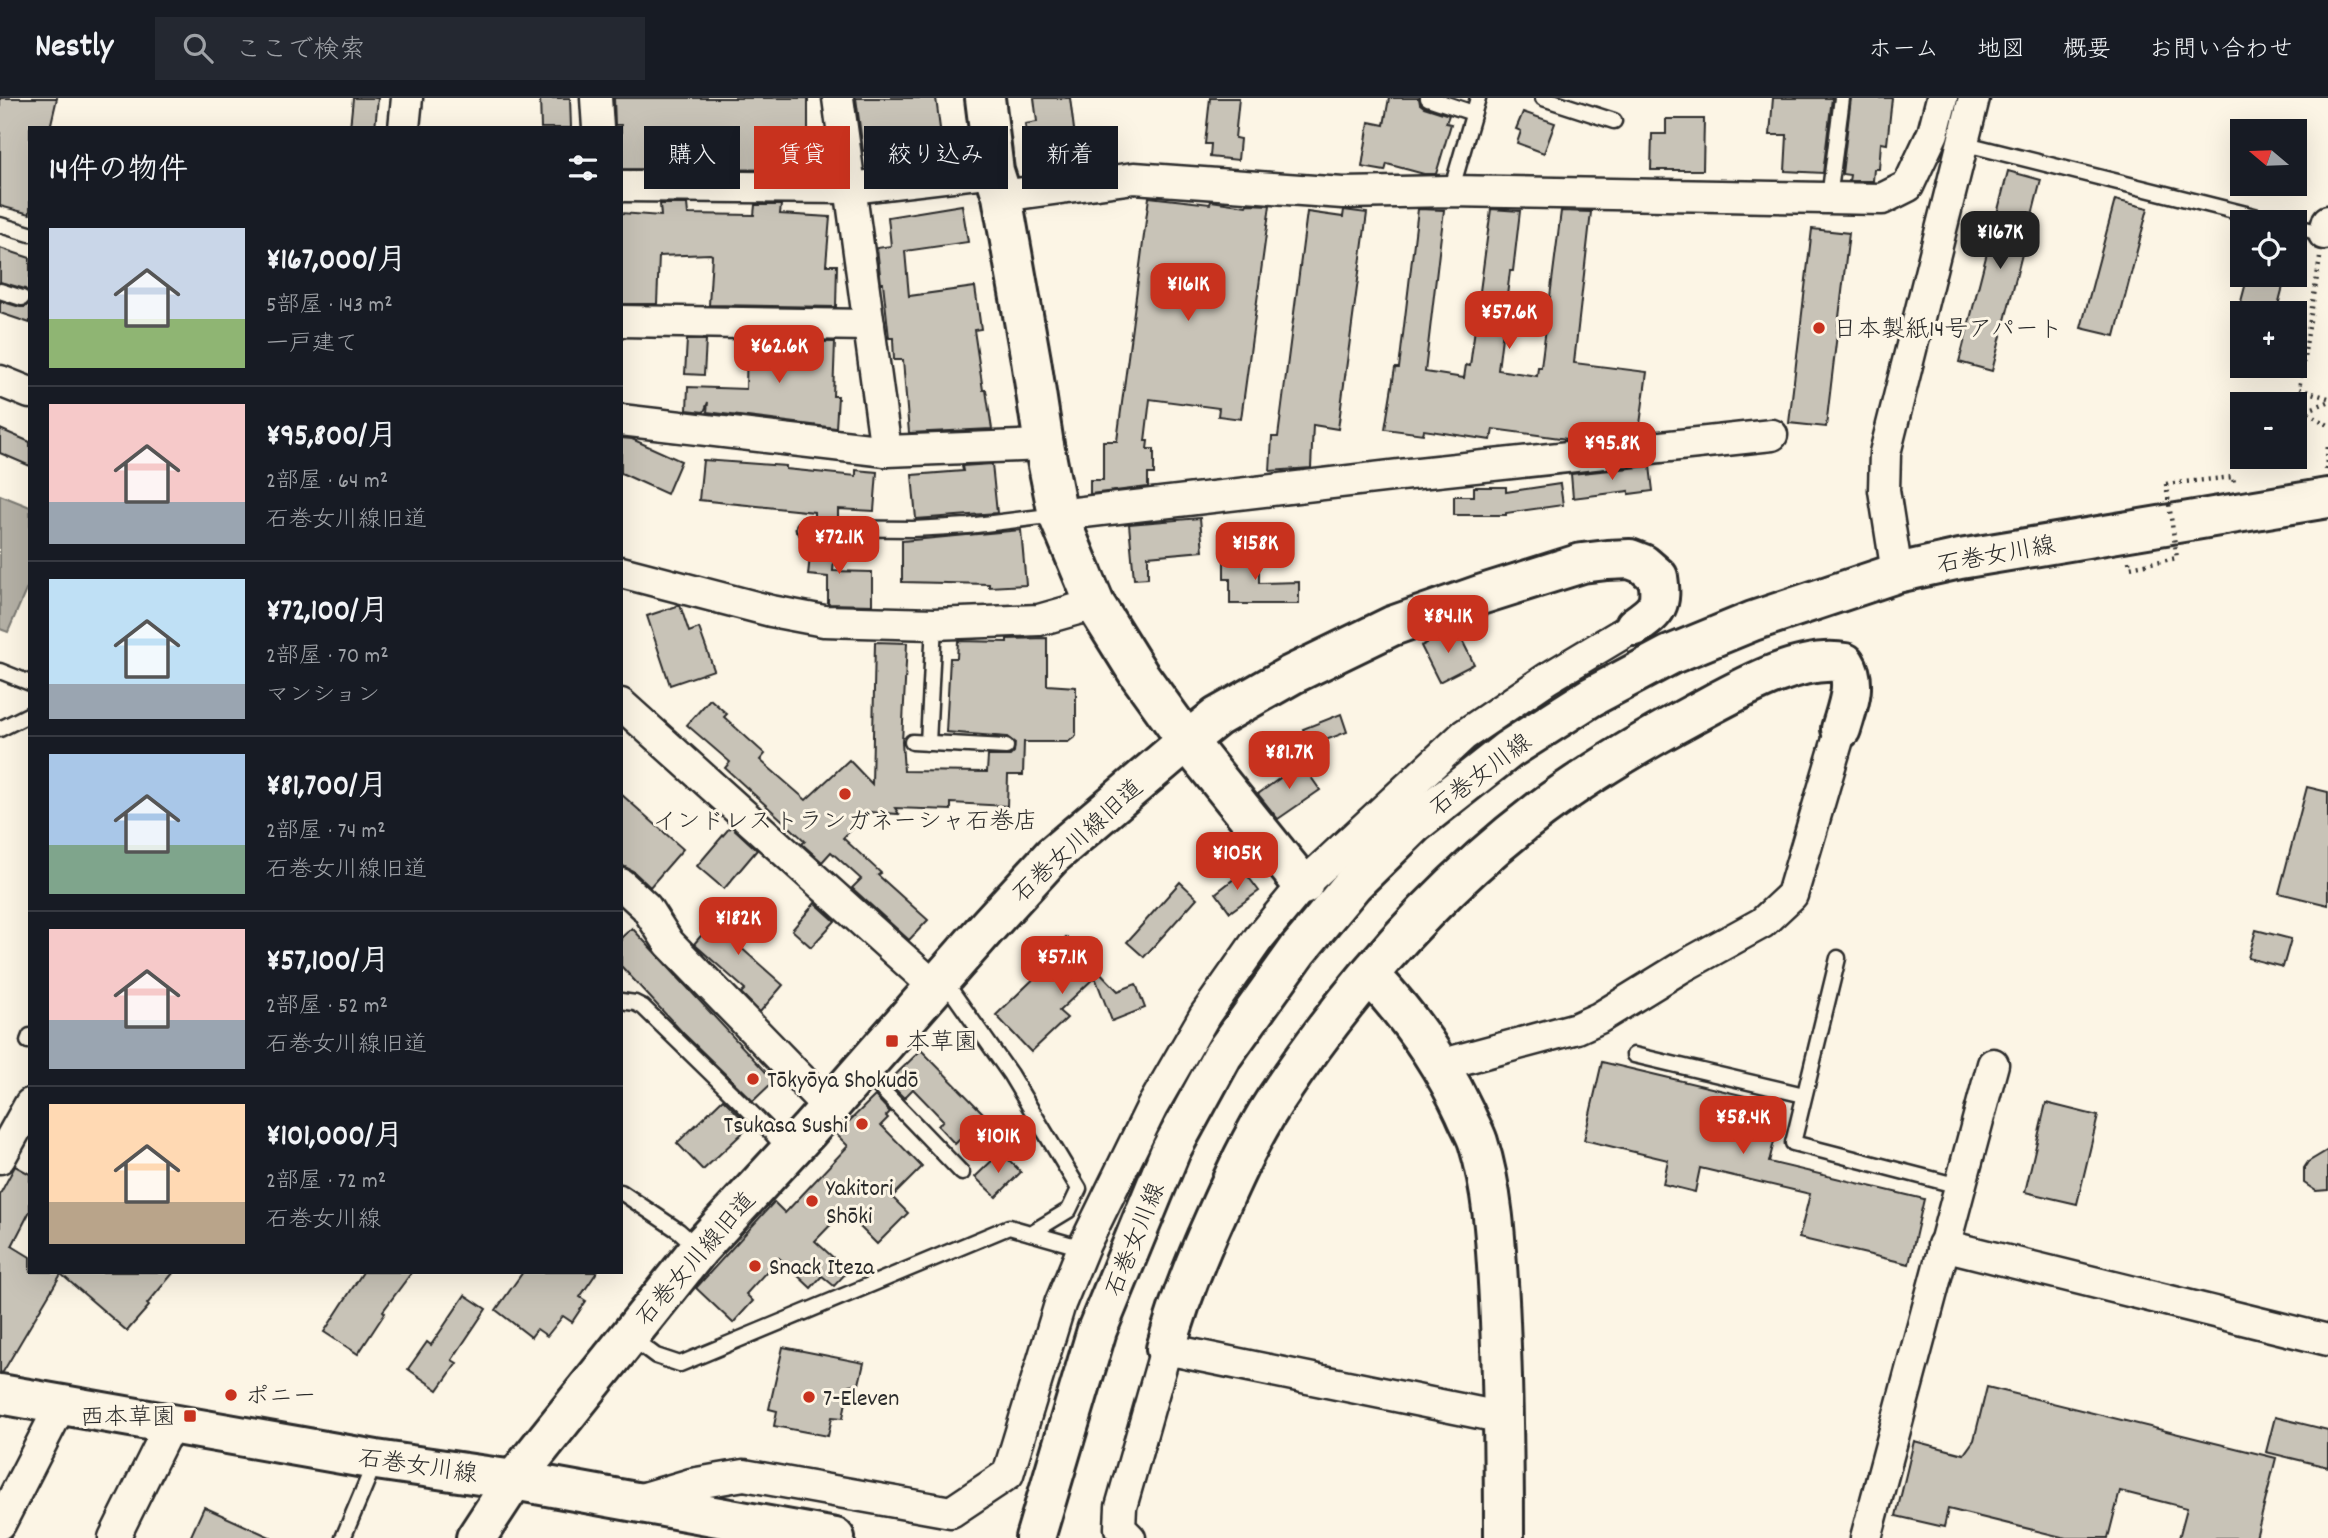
<!DOCTYPE html>
<html lang="ja">
<head>
<meta charset="utf-8">
<style>
	:root { --surface:#171b24; --page:#242831; --text:#f1f3f6; --muted:#9ea1a6; --line:#363941; --accent:#c8321e }
	body { margin:0; font-family:Dekko,"Klee One",sans-serif; background:var(--page); color:var(--text); height:100vh; display:flex; flex-direction:column; font-size:26px; white-space:nowrap }
	* { box-sizing:border-box; margin:0 }
	p { font-size:23px; color:var(--muted) }
	.icon { flex:none; width:38px; height:38px; fill:none; stroke:currentColor; stroke-width:2; stroke-linecap:round; stroke-linejoin:round }
	.map { position:relative; flex:1; overflow:hidden }
	.details { position:absolute; left:28px; top:28px; width:595px; height:1148px; display:flex; flex-direction:column; background:var(--surface); border-radius:0px; box-shadow:0 7px 28px #0002 }
	.details>* { flex:none }
	.guide { position:absolute; left:644px; top:28px; width:665px; height:63px; display:flex; gap:14px }
	.needle { width:46px; rotate:289deg }
	.tools { position:absolute; left:2230px; top:21px; display:grid; gap:14px }
	.tools a { display:grid; place-items:center; width:77px; height:77px; border-radius:0px; background:var(--surface); box-shadow:0 7px 28px #0002; font-size:35px }
	.price { position:absolute; translate:-50% -60px; padding:0 16px; border-radius:14px; background:var(--accent); color:#fff; font-size:23px; line-height:46px; filter:drop-shadow(0 2px 4px #0008) }
	.price::after { content:''; position:absolute; left:50%; top:42px; width:21px; height:16px; margin-left:-10px; background:inherit; clip-path:polygon(0 0,100% 0,50% 100%) }
	.price.active { background:#222; color:#fff }
	ul { padding:0; list-style:none }
	li { display:flex; align-items:center; gap:21px; height:175px; padding:0 21px }
	li+li { border-top:2px solid var(--line) }
	li span { display:grid; place-items:center; flex:none; width:196px; height:140px; border-radius:0px; color:#555 }
	li>.icon { margin-inline-start:auto }
	span .icon { width:84px; height:84px; fill:#fffc; stroke-width:1 }
	li b { font-size:30px }
	h2 { display:flex; justify-content:space-between; align-items:center; height:84px; padding:0 21px; font-size:30px }
	.pill { padding:0 24px; border-radius:0px; background:var(--surface); box-shadow:0 7px 28px #0002; font-size:24px; line-height:63px }
	.pill.active { background:var(--accent); color:#fff }
	header { display:flex; align-items:center; gap:42px; box-sizing:border-box; height:98px; padding:0 35px; background:var(--surface); border-bottom:2px solid var(--line) }
	header strong { font-size:33px }
	nav { display:flex; gap:38px; margin-inline-start:auto; font-size:24px }
	.search { width:490px; height:63px; background:var(--page); display:flex; align-items:center; gap:18px; box-sizing:border-box; padding:0 24px; border-radius:0px; color:var(--muted); font-size:26px }
	.map>svg:first-child { display:block }
	.water { fill:#b4b0a5; stroke:#7d7b74; stroke-width:2 }
	.building { fill:#c8c3b7; stroke:#2b2b2b; stroke-width:2 }
	.lines { fill:none; stroke-linecap:round; stroke-linejoin:round }
	.lane-casing { stroke:#2b2b2b; stroke-width:19 }
	.street-casing { stroke:#2b2b2b; stroke-width:35 }
	.secondary-casing { stroke:#2b2b2b; stroke-width:44 }
	.path { stroke:#2b2b2b; stroke-width:4.5; stroke-dasharray:2 5; stroke-linecap:butt }
	.lane { stroke:#fcf5e5; stroke-width:14 }
	.street { stroke:#fcf5e5; stroke-width:30 }
	.secondary { stroke:#fcf5e5; stroke-width:38 }
	.path-bridge { stroke:#2b2b2b; stroke-width:4.5; stroke-dasharray:2 5; stroke-linecap:butt }
	.poi-dot { fill:#c8321e; stroke:#fcf5e5; stroke-width:2.5 }
	.labels { text-anchor:middle; stroke-width:6; stroke-linejoin:round; paint-order:stroke }
	.poi-label { font-size:24px; fill:#2b2b2b; stroke:#fcf5e5; text-anchor:start }
	.street-label { font-size:24px; fill:#2b2b2b; stroke:#fcf5e5 }
</style>
</head>
<body>
<header>
<strong>Nestly</strong>
<div class="search"><svg class="icon" aria-label="search" viewBox="0 0 24 24"><circle cx="10" cy="10" r="6"/><path d="M15 15l6 6"/></svg>ここで検索</div>
<nav><a>ホーム</a><a>地図</a><a>概要</a><a>お問い合わせ</a></nav>
</header>
<div class="map">
<svg width="2328" height="1440" viewBox="0 0 2328 1440">
	<rect width="100%" height="100%" fill="#fcf5e5"/>
	<filter id="ink" filterUnits="userSpaceOnUse"><feTurbulence type="fractalNoise" baseFrequency=".0143" numOctaves="2"/><feDisplacementMap in="SourceGraphic" scale="14" xChannelSelector="R" yChannelSelector="G"/><feConvolveMatrix kernelMatrix="1 2 1 2 8 2 1 2 1" color-interpolation-filters="sRGB"/></filter>
	<g filter="url(#ink)">
		<!-- water -->
		<polygon class="water" points="0,397 30,409 30,483 8,534 0,531"/>
		<!-- building -->
		<g class="building">
			<polygon points="0,0 57,0 50,30 30,30 30,116 0,108"/>
			<polygon points="353,0 378,0 375,30 350,30"/>
			<polygon points="540,0 570,0 571,30 541,30"/>
			<polygon points="614,0 808,0 808,72 621,71 621,27 615,27"/>
			<polygon points="856,0 936,0 944,61 877,69 875,52 863,53"/>
			<polygon points="1034,0 1070,0 1076,47 1090,45 1093,64 1031,73 1025,26 1037,24"/>
			<polygon points="1210,0 1239,0 1235,40 1240,41 1238,62 1210,59 1211,46 1205,46"/>
			<polygon points="1389,0 1419,0 1420,6 1424,9 1449,17 1446,25 1451,26 1436,76 1424,76 1387,66 1385,73 1362,69 1369,24 1384,27"/>
			<polygon points="1773,0 1832,0 1823,75 1785,73 1787,37 1770,37"/>
			<polygon points="1851,0 1892,0 1887,46 1881,45 1879,71 1874,71 1873,83 1849,83 1850,77 1842,76"/>
			<polygon points="1523,14 1555,25 1544,55 1517,45 1521,33 1516,31"/>
			<polygon points="1666,21 1704,21 1703,72 1651,72 1652,36 1666,36"/>
			<polygon points="2008,73 2041,82 1992,273 1959,264"/>
			<polygon points="1149,99 1210,106 1211,103 1246,108 1247,106 1270,107 1241,321 1218,318 1219,310 1150,301 1145,343 1148,343 1147,351 1154,351 1154,376 1148,376 1148,389 1090,396 1090,382 1103,382 1103,343 1117,343"/>
			<polygon points="2115,102 2148,110 2115,238 2081,230"/>
			<polygon points="660,106 687,106 688,116 754,117 755,107 781,107 780,116 830,119 826,167 837,167 836,209 709,207 712,157 710,156 659,158 657,206 621,206 621,115 661,118"/>
			<polygon points="962,107 968,144 905,153 909,198 975,189 981,231 974,232 983,292 986,292 992,331 909,335 903,262 894,262 893,240 889,240 883,185 881,185 877,150 891,148 888,119"/>
			<polygon points="1418,111 1444,112 1425,274 1464,280 1466,267 1470,268 1491,111 1520,113 1513,173 1510,173 1498,272 1537,278 1538,269 1541,269 1561,113 1591,114 1574,265 1647,274 1639,334 1567,341 1493,331 1491,342 1424,332 1423,336 1385,331 1395,270 1399,270"/>
			<polygon points="1344,112 1367,115 1338,331 1313,327 1311,370 1270,373 1272,339 1278,339 1307,114 1343,119"/>
			<polygon points="1812,131 1849,135 1826,329 1789,325"/>
			<polygon points="0,150 30,160 30,195 25,191 0,184"/>
			<polygon points="2248,177 2286,177 2276,215 2238,215"/>
			<polygon points="0,203 20,209 25,209 30,205 30,225 0,215"/>
			<polygon points="687,242 706,242 704,277 685,276"/>
			<polygon points="747,243 835,244 833,298 838,298 836,330 707,314 708,304 704,314 687,312 688,289 746,291"/>
			<polygon points="0,331 30,344 30,368 0,355"/>
			<polygon points="621,340 632,341 681,363 667,396 621,375"/>
			<polygon points="703,362 786,368 786,371 856,378 856,372 877,374 874,413 838,411 838,421 814,420 814,414 699,402"/>
			<polygon points="992,366 997,415 916,421 912,377 963,373 962,368"/>
			<polygon points="1650,368 1653,393 1629,396 1629,393 1573,400 1571,376"/>
			<polygon points="1560,386 1563,407 1506,415 1506,417 1454,417 1454,398 1474,398 1474,389 1506,389 1506,394"/>
			<polygon points="1200,420 1203,453 1148,458 1148,480 1134,481 1129,426"/>
			<polygon points="1021,432 1026,487 989,489 989,486 902,484 902,443"/>
			<polygon points="812,440 836,440 833,473 872,474 872,507 828,506 828,479 808,477"/>
			<polygon points="1224,453 1259,453 1259,485 1299,484 1299,506 1230,506 1230,481 1224,481"/>
			<polygon points="680,507 689,534 699,530 714,572 670,587 647,518"/>
			<polygon points="1456,530 1474,566 1439,584 1421,548"/>
			<polygon points="1047,540 1047,587 1076,589 1076,638 1068,644 1024,644 1023,677 1008,677 1007,708 951,705 951,712 895,710 899,716 869,714 843,740 881,775 878,777 928,822 909,842 852,790 861,781 831,754 822,764 802,746 805,743 725,670 730,664 687,627 710,601 727,616 724,619 765,656 760,662 806,702 849,662 872,686 875,544 907,545 902,644 904,673 987,674 988,658 1010,658 1014,654 1015,645 1007,639 946,634 950,560 957,560 958,543 1007,544 1007,541"/>
			<polygon points="1341,616 1347,634 1310,648 1303,631"/>
			<polygon points="1301,665 1320,692 1278,721 1258,696"/>
			<polygon points="2307,689 2328,694 2328,807 2279,795"/>
			<polygon points="621,696 683,751 650,789 633,773 621,767"/>
			<polygon points="731,728 757,752 724,791 697,768"/>
			<polygon points="1244,773 1259,793 1230,814 1216,795"/>
			<polygon points="1180,784 1197,800 1144,859 1127,844"/>
			<polygon points="815,805 835,823 811,849 792,832"/>
			<polygon points="728,806 755,830 739,848 783,887 760,914 741,895 745,891 694,846"/>
			<polygon points="632,830 774,983 753,1003 684,936 621,868 621,840"/>
			<polygon points="2256,832 2291,841 2283,869 2248,860"/>
			<polygon points="1066,839 1118,893 1136,886 1145,910 1112,923 1095,879 1059,913 1067,920 1031,954 996,917 1044,871 1039,866"/>
			<polygon points="921,952 985,1017 955,1046 938,1028 943,1022 913,991 904,1000 888,984"/>
			<polygon points="1602,964 1783,1007 1769,1064 1924,1101 1909,1166 1799,1140 1810,1096 1700,1070 1695,1094 1663,1086 1668,1062 1584,1042"/>
			<polygon points="875,998 890,1014 886,1018 888,1020 881,1027 922,1069 892,1099 908,1115 877,1146 844,1113 815,1143 848,1173 834,1188 822,1178 811,1190 779,1160 746,1196 753,1203 733,1225 696,1190 774,1104 785,1115 848,1048 836,1036"/>
			<polygon points="723,1001 750,1028 703,1072 677,1045"/>
			<polygon points="2046,1005 2098,1018 2077,1106 2025,1094"/>
			<polygon points="2328,1052 2328,1092 2316,1093 2304,1085 2304,1070 2308,1064"/>
			<polygon points="1001,1054 1021,1074 996,1099 975,1079"/>
			<polygon points="15,1068 30,1076 30,1113 12,1148 30,1159 30,1174 174,1174 147,1206 149,1208 127,1233 61,1176 3,1274 0,1275 0,1096"/>
			<polygon points="363,1174 412,1174 383,1213 385,1215 358,1256 324,1234"/>
			<polygon points="523,1174 597,1174 580,1199 586,1203 572,1224 563,1218 547,1238 537,1231 531,1239 496,1212"/>
			<polygon points="465,1197 486,1211 452,1262 457,1265 438,1292 408,1271 427,1244 431,1247"/>
			<polygon points="783,1249 864,1265 859,1286 849,1287 843,1320 832,1319 828,1338 774,1328 777,1313 769,1311"/>
			<polygon points="1987,1289 2276,1360 2256,1440 2179,1440 2187,1410 2120,1393 2108,1440 2066,1440 1948,1411 1944,1429 1896,1418 1914,1343 1964,1356 1974,1342"/>
			<polygon points="2275,1319 2328,1332 2328,1369 2266,1354"/>
			<polygon points="204,1409 272,1440 190,1440"/>
		</g>
		<g class="lines">
			<!-- lane casing -->
			<g class="lane-casing">
				<g id="lane">
					<polyline points="1428,0 1473,15"/>
					<polyline points="1543,0 1614,23"/>
					<polyline points="1962,45 2278,124"/>
					<polyline points="1451,93 1478,0"/>
					<polyline points="1829,100 1842,0"/>
					<polyline points="0,127 30,136"/>
					<polyline points="2294,128 2324,136"/>
					<polyline points="0,193 22,200"/>
					<polyline points="804,430 913,431 968,428 1057,417"/>
					<polyline points="0,573 30,585"/>
					<polyline points="0,631 30,616"/>
					<polyline points="912,644 1006,649"/>
					<polyline points="928,645 934,526"/>
					<polyline points="1838,860 1793,1045 1959,1088"/>
					<polyline points="943,881 1010,976 1079,1091 1069,1112 1031,1135"/>
					<polyline points="621,903 635,905 643,909 766,1029 787,1053"/>
					<polyline points="28,943 30,938"/>
					<polyline points="1634,957 1804,997"/>
					<polyline points="864,973 962,1075"/>
					<polyline points="621,1094 679,1133 699,1151"/>
					<polyline points="629,1238 656,1258 680,1266 1009,1129 1083,1150"/>
					<polyline points="343,1440 375,1364"/>
				</g>
			</g>
			<!-- street casing -->
			<g class="street-casing">
				<g id="street">
					<polyline points="596,0 598,30"/>
					<polyline points="838,0 886,353"/>
					<polyline points="404,30 407,0"/>
					<polyline points="621,88 851,90 994,73"/>
					<polyline points="1002,98 1134,80 1343,95 1451,93 1882,101 1908,88 1933,35 1942,0"/>
					<polyline points="2324,136 2328,123"/>
					<polyline points="621,223 869,227"/>
					<polyline points="0,283 30,295"/>
					<polyline points="621,322 886,353 1044,347"/>
					<polyline points="1058,417 1400,377 1772,337"/>
					<polyline points="621,474 771,513 824,523 934,526 1039,522 1095,506"/>
					<polyline points="1897,475 1884,392 1885,355 1974,0"/>
					<polyline points="621,606 935,889"/>
					<polyline points="621,786 646,809 669,845 829,1010"/>
					<polyline points="1440,967 1577,930 1599,920 1682,869 1762,825 1792,797 1841,631"/>
					<polyline points="0,1060 30,1006"/>
					<polyline points="1943,1147 2328,1242"/>
					<polyline points="634,1403 691,1386 744,1377 951,1414 1008,1376 1060,1206 1083,1150 1152,1009 1205,917 1259,840 1303,787 1464,637 1548,580 1635,528"/>
					<polyline points="0,1426 61,1307"/>
					<polyline points="114,1440 170,1327"/>
					<polyline points="1130,1440 1120,1430 1121,1409 1166,1251 1504,1320"/>
					<polyline points="1866,1440 1993,966"/>
				</g>
			</g>
			<!-- secondary casing -->
			<g class="secondary-casing">
				<g id="secondary">
					<polyline points="985,0 994,73 1002,98 1031,262 1044,347 1058,417 1095,506 1138,575 1187,643 1303,787"/>
					<path d="M1370 877C1409 918 1441 963 1465 1015 1469 1025 1475 1035 1478 1044 1494 1095 1496 1149 1499 1202 1503 1281 1504 1360 1504 1440"/>
					<path d="M1166 1251C1178 1206 1195 1164 1214 1122 1232 1082 1250 1041 1274 1004 1346 895 1435 792 1540 712 1588 676 1640 645 1692 617 1734 595 1797 556 1845 565 1858 585 1847 610 1841 631"/>
					<polyline points="0,1296 376,1362 514,1382 835,1440"/>
					<path d="M476 1440 514 1382 699 1151 809 1032 988 828 1052 758 1187 643 1217 619 1291 577 1392 528 1480 497 1582 465 1607 462 1630 461 1643 466 1658 479C1662 507 1658 512 1635 528"/>
					<polyline points="1035,1440 1097,1232 1171,1052 1223,957 1298,852 1353,786 1414,726 1508,652 1591,599 1670,557 1753,523 1897,475 1960,461 2328,400"/>
				</g>
			</g>
			<!-- path -->
			<g class="path">
				<polyline points="2320,160 2299,291 2328,300"/>
				<polyline points="2328,304 2305,313 2328,327"/>
				<polyline points="2326,372 2328,348"/>
				<polyline points="2166,386 2233,379 2234,385"/>
				<polyline points="2129,463 2130,469 2177,460"/>
			</g>
			<!-- lane -->
			<use href="#lane" class="lane"/>
			<!-- street -->
			<use href="#street" class="street"/>
			<!-- secondary -->
			<use href="#secondary" class="secondary"/>
			<!-- path-bridge -->
			<polyline class="path-bridge" points="2166,386 2177,460"/>
		</g>
	</g>
	<!-- markers -->
	<g class="poi-dot">
		<circle cx="1819" cy="230" r="7"/>
		<circle cx="845" cy="696" r="7"/>
		<rect x="885" y="936" width="14" height="14" rx="3.5"/>
		<circle cx="753" cy="981" r="7"/>
		<circle cx="862" cy="1026" r="7"/>
		<circle cx="812" cy="1103" r="7"/>
		<circle cx="755" cy="1168" r="7"/>
		<circle cx="231" cy="1297" r="7"/>
		<circle cx="809" cy="1299" r="7"/>
		<rect x="183" y="1311" width="14" height="14" rx="3.5"/>
	</g>
	<g class="labels">
		<!-- poi labels -->
		<g class="poi-label">
			<text x="1833" y="238">日本製紙14号アパート</text>
			<text x="845" y="730" text-anchor="middle">インドレストランガネーシャ石巻店</text>
			<text x="906" y="951">本草園</text>
			<text x="767" y="989">Tōkyōya Shokudō</text>
			<text x="848" y="1034" text-anchor="end">Tsukasa Sushi</text>
			<text x="826" y="1097">Yakitori<tspan x="826" dy="28">Shōki</tspan></text>
			<text x="769" y="1176">Snack Iteza</text>
			<text x="245" y="1305">ポニー</text>
			<text x="823" y="1307">7-Eleven</text>
			<text x="176" y="1326" text-anchor="end">西本草園</text>
		</g>
		<!-- street labels -->
		<g class="street-label">
			<text transform="translate(1996 456) rotate(-10)" y="8">石巻女川線</text>
			<text transform="translate(1480 676) rotate(-37)" y="8">石巻女川線</text>
			<text transform="translate(1077 742) rotate(-43)" y="8">石巻女川線旧道</text>
			<text transform="translate(1134 1141) rotate(-68)" y="8">石巻女川線</text>
			<text transform="translate(695 1160) rotate(-49)" y="8">石巻女川線旧道</text>
			<text transform="translate(418 1367) rotate(8)" y="8">石巻女川線</text>
		</g>
	</g>
</svg>
<div class="tools">
<a><svg class="needle" viewBox="-14 -14 28 28"><path d="M0-13l5 13h-10z" fill="#e53935"/><path d="M0 13l5-13h-10z" fill="#9ea1a6"/></svg></a>
<a><svg class="icon" aria-label="locate" viewBox="0 0 24 24"><circle cx="12" cy="12" r="6"/><path d="M12 2v4M12 18v4M2 12h4M18 12h4"/></svg></a>
<a>+</a>
<a>−</a>
</div>
<b class="price active" style="left:2000px;top:173px">¥167K</b>
<b class="price" style="left:1188px;top:225px">¥161K</b>
<b class="price" style="left:1509px;top:253px">¥57.6K</b>
<b class="price" style="left:779px;top:287px">¥62.6K</b>
<b class="price" style="left:1612px;top:384px">¥95.8K</b>
<b class="price" style="left:839px;top:478px">¥72.1K</b>
<b class="price" style="left:1255px;top:484px">¥158K</b>
<b class="price" style="left:1448px;top:557px">¥84.1K</b>
<b class="price" style="left:1289px;top:693px">¥81.7K</b>
<b class="price" style="left:1237px;top:794px">¥105K</b>
<b class="price" style="left:738px;top:859px">¥182K</b>
<b class="price" style="left:1062px;top:898px">¥57.1K</b>
<b class="price" style="left:1743px;top:1058px">¥58.4K</b>
<b class="price" style="left:998px;top:1077px">¥101K</b>
<div class="guide">
<a class="pill">購入</a>
<a class="pill active">賃貸</a>
<a class="pill">絞り込み</a>
<a class="pill">新着</a>
</div>
<section class="details">
<h2>14件の物件<svg class="icon" aria-label="filters" viewBox="0 0 24 24"><path d="M4 7h16M4 17h16"/><circle cx="9" cy="7" r="2"/><circle cx="15" cy="17" r="2"/></svg></h2>
<ul>
<li><span style="background:linear-gradient(#c9d6e8 65%,#8fb573 0)"><svg class="icon" aria-label="home" viewBox="0 0 24 24"><path d="M3 11l9-7 9 7M6 9v11h12V9"/></svg></span><div><b>¥167,000/月</b><p>5部屋 · 143 m²</p><p>一戸建て</p></div></li>
<li><span style="background:linear-gradient(#f6c9c9 70%,#9aa5b1 0)"><svg class="icon" aria-label="home" viewBox="0 0 24 24"><path d="M3 11l9-7 9 7M6 9v11h12V9"/></svg></span><div><b>¥95,800/月</b><p>2部屋 · 64 m²</p><p>石巻女川線旧道</p></div></li>
<li><span style="background:linear-gradient(#bfe0f5 75%,#9aa5b1 0)"><svg class="icon" aria-label="home" viewBox="0 0 24 24"><path d="M3 11l9-7 9 7M6 9v11h12V9"/></svg></span><div><b>¥72,100/月</b><p>2部屋 · 70 m²</p><p>マンション</p></div></li>
<li><span style="background:linear-gradient(#a9c7e8 65%,#7fa58c 0)"><svg class="icon" aria-label="home" viewBox="0 0 24 24"><path d="M3 11l9-7 9 7M6 9v11h12V9"/></svg></span><div><b>¥81,700/月</b><p>2部屋 · 74 m²</p><p>石巻女川線旧道</p></div></li>
<li><span style="background:linear-gradient(#f6c9c9 65%,#9aa5b1 0)"><svg class="icon" aria-label="home" viewBox="0 0 24 24"><path d="M3 11l9-7 9 7M6 9v11h12V9"/></svg></span><div><b>¥57,100/月</b><p>2部屋 · 52 m²</p><p>石巻女川線旧道</p></div></li>
<li><span style="background:linear-gradient(#ffd9b3 70%,#b9a48a 0)"><svg class="icon" aria-label="home" viewBox="0 0 24 24"><path d="M3 11l9-7 9 7M6 9v11h12V9"/></svg></span><div><b>¥101,000/月</b><p>2部屋 · 72 m²</p><p>石巻女川線</p></div></li>
</ul>
</section>
</div>
</body>
</html>
